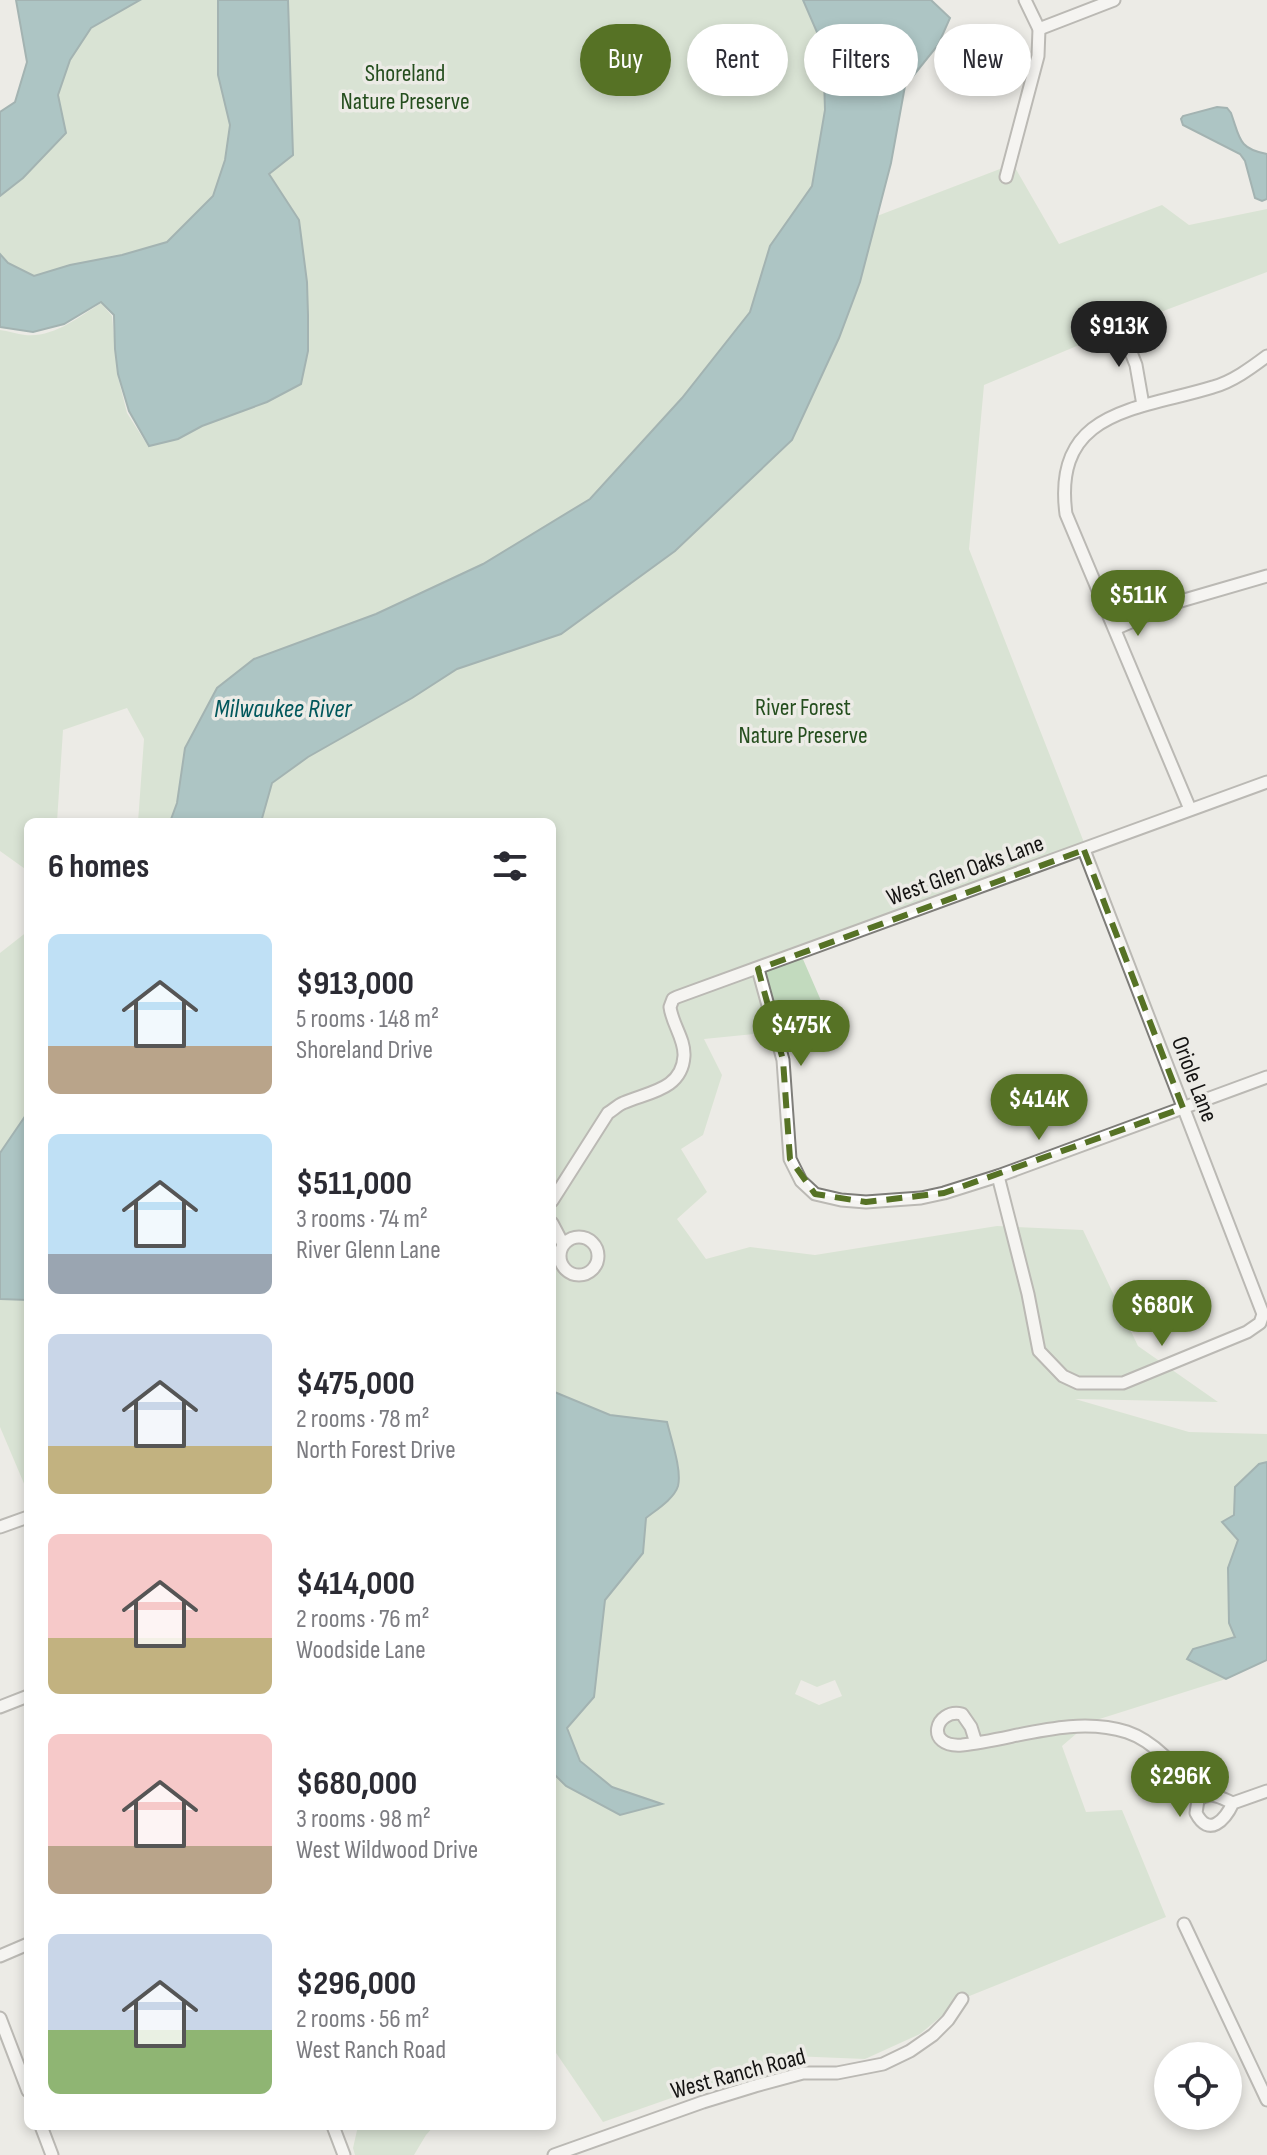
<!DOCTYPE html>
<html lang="en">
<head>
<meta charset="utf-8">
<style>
	:root { --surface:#fff; --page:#f7f7f7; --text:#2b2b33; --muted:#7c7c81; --accent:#567225 }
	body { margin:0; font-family:"Sofia Sans Condensed",sans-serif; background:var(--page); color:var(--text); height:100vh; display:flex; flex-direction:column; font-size:30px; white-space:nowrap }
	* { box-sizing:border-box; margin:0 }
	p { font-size:26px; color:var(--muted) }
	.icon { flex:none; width:44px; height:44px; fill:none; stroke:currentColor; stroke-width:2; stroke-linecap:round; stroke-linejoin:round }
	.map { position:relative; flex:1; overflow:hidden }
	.sheet { position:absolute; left:24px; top:818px; width:532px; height:1312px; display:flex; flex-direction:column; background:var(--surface); border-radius:12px; box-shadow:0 4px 12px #0003 }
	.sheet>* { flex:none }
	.guide { position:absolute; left:580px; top:24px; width:566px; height:72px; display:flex; gap:16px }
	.fabs { position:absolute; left:1154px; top:2042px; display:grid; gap:16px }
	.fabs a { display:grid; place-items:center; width:88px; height:88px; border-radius:50%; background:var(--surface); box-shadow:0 4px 12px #0003; font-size:40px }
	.price { position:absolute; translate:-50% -68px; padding:0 18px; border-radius:28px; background:var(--accent); color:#fff; font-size:26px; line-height:52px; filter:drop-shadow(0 2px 4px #0008) }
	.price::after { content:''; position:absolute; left:50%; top:48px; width:24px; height:18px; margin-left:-12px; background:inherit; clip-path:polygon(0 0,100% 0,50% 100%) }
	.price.current { background:#222; color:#fff }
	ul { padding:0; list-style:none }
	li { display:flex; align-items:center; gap:24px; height:200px; padding:0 24px }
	li span { display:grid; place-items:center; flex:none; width:224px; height:160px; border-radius:12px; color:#555 }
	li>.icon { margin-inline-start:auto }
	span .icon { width:96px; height:96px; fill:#fffc; stroke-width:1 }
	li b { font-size:34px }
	h2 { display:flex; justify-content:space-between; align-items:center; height:96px; padding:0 24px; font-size:34px }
	.pill { padding:0 28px; border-radius:36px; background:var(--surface); box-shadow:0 4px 12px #0003; font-size:28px; line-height:72px }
	.pill.current { background:var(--accent); color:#fff }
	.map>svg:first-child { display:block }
	.green { fill:#c2dabe; fill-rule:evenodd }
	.water { fill:#61989c; stroke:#4a7073; stroke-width:2 }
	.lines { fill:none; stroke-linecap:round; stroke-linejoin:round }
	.minor-casing { stroke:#7e7d79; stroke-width:15 }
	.minor { stroke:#fff; stroke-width:11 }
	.marked { fill:none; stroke:#567225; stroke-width:6; stroke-dasharray:16 10; stroke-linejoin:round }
	.labels { text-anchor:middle; stroke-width:7; stroke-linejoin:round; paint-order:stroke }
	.park-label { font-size:24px; fill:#254e1e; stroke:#ecebe6 }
	.street-label { font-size:24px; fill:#141312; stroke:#ecebe6 }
	.water-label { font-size:26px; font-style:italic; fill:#01575c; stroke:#ecebe6 }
</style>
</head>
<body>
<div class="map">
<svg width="1267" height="2155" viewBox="0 0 1267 2155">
	<rect width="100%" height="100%" fill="#ecebe6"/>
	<!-- green -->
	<g class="green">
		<polygon points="140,0 218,0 218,75 230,125 225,160 213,196 167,242 122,255 70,265 34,276 8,263 0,254 0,196 23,178 66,133 58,94 70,60 91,28"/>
		<path d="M288 0H803L823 46 825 110 812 186 770 246 750 312 682 398 590 499 483 564 376 614 254 659 185 748 177 803 170 822H138L144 739 127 708 63 730 57 822H28V871L0 851V330C8 331 17 334 25 335 53 338 79 317 101 303L112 316 118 377 127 413 148 446 178 439 202 426 267 402 301 384 308 351V315L307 282 299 220 269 174 293 155Z"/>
		<path d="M1013 164 1059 244 1162 205 1189 225 1267 209V272L1134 322 984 385 969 549 1085 845 799 950 832 1026 704 1039 722 1075 703 1135 681 1149 707 1192 677 1219 706 1259 750 1247 815 1255 997 1226 1083 1230 1138 1346 1218 1402 1075 1399 1189 1432 1267 1434V1462L1259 1464 1238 1540 1228 1568 1229 1623 1235 1637 1193 1649 1188 1659 1226 1679 1090 1722 1062 1746 1086 1812 1122 1810 1166 1917 962 1999 920 2034 865 2059 791 2056 603 2122 552 2047V1772L566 1786 660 1804 612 1787 580 1761 567 1728 594 1696 605 1600 642 1554 646 1518 664 1504 667 1422 610 1415 552 1391V822H261L272 783 308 757 412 698 457 669 561 634 675 550 792 440 839 338 860 282 877 216ZM801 1680 817 1687 835 1680 842 1696 819 1705 795 1694Z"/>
		<polygon points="28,931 28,1112 0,1153 0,953"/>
		<polygon points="0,1299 28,1300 28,1493 0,1427"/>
		<polygon points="358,2126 434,2126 426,2135 414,2155 355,2155 353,2148"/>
	</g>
	<!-- water -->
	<g class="water">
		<polygon points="16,0 140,0 91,28 70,60 58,95 66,133 23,178 0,196 0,112 15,102 27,62"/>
		<polygon points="218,0 288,0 293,155 269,174 299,220 307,282 308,315 308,351 301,384 267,402 202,426 178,439 149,446 129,411 118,374 115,349 114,315 101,302 64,324 33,332 0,327 0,254 8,263 34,276 70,265 122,255 167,242 213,196 225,160 230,125 218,75"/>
		<polygon points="803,0 931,0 950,18 938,45 905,86 891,163 860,282 839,338 792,440 675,551 561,634 457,669 412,698 308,757 272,783 261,822 170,822 177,803 185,748 217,688 254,659 376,614 483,564 590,499 682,398 750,312 770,246 812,186 825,110 823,46"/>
		<path d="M1217 107 1227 108 1231 113C1240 138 1238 149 1267 154V199L1262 201 1255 198 1245 161 1240 154 1183 125 1181 119 1183 116Z"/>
		<polygon points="28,1112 28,1300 0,1299 0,1153"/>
		<path d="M552 1391 610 1415 667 1422C671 1439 682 1470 678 1486 674 1499 656 1510 646 1518L643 1553 605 1600 594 1697 567 1728 580 1761 612 1787 662 1804 620 1815 566 1786 552 1772Z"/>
		<polygon points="1267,1462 1267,1660 1226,1679 1187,1659 1193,1649 1235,1637 1229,1623 1228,1568 1238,1540 1222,1522 1234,1515 1235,1487 1259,1464"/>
	</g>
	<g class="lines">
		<!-- minor casing -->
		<g class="minor-casing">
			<g id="minor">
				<polyline points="1039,29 1114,0"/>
				<polyline points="1006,177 1038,56 1039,29 1025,0"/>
				<polyline points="1121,327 1136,365 1143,405"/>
				<polyline points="1115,629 1174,603 1267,576"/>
				<path d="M1190 809 1066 514C1052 409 1139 410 1213 387 1232 382 1251 368 1267 356"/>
				<polyline points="758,969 783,1060 790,1159 801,1181 815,1194 841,1200 866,1202 893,1200 921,1198 944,1193 998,1176 1267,1077"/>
				<polyline points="998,1176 1028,1294 1039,1351 1063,1376 1078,1383 1123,1383 1247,1332 1260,1323 1263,1314 1084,850"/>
				<path d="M552 1201 608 1113C613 1110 618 1105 623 1103 648 1092 682 1090 684 1056 685 1039 672 1024 670 1007L673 999 677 997 1267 782"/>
				<polyline points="552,1223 563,1244"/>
				<circle cx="579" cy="1256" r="19"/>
				<polyline points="0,1527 28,1517"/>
				<polyline points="0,1707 28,1696"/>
				<path d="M976 1743 971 1727 962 1714C935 1708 924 1748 962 1745 1016 1739 1073 1715 1127 1732 1157 1742 1182 1774 1202 1797"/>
				<path d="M1233 1803C1221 1798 1210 1790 1198 1800L1196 1813C1209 1838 1225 1820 1233 1803L1267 1791"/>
				<polyline points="1184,1924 1267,2100"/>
				<polyline points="0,1956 28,1944"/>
				<polyline points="0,2018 28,2091"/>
				<polyline points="41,2126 52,2155"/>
				<polyline points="333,2126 344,2155"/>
				<polyline points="554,2155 703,2102 755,2086 803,2073 837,2073 883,2064 910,2051 933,2035 948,2020 962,1999"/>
			</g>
		</g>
		<!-- minor -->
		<use href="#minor" class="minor"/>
	</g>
	<!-- marked area -->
	<path d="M0 0H1267V2155H0ZM1084 850 1183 1108 944 1193 866 1202 815 1194 790 1159 783 1060 758 969Z" fill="#ecebe6" fill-opacity=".55" fill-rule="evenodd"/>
	<path class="marked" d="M1084 850 1183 1108 944 1193 866 1202 815 1194 790 1159 783 1060 758 969Z"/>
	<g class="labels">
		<!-- park labels -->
		<g class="park-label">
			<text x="405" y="81">Shoreland<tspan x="405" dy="28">Nature Preserve</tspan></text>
			<text x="803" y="715">River Forest<tspan x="803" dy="28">Nature Preserve</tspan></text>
		</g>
		<!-- street labels -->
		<g class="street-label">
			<text transform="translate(965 870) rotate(-20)" y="8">West Glen Oaks Lane</text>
			<text transform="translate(1195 1079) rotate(69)" y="8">Oriole Lane</text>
			<text transform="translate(738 2073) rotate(-15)" y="8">West Ranch Road</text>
		</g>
		<!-- water labels -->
		<g class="water-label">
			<text x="283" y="717">Milwaukee River</text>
		</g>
	</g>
</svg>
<div class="fabs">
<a><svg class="icon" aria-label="locate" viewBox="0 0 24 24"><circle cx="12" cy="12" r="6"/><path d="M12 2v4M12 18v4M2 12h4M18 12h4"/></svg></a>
</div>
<b class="price current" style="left:1119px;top:369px">$913K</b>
<b class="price" style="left:1138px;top:638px">$511K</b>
<b class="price" style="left:801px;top:1068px">$475K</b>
<b class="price" style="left:1039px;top:1142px">$414K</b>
<b class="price" style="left:1162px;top:1348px">$680K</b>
<b class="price" style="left:1180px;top:1819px">$296K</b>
<div class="guide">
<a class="pill current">Buy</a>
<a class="pill">Rent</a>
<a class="pill">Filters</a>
<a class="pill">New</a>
</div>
<section class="sheet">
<h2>6 homes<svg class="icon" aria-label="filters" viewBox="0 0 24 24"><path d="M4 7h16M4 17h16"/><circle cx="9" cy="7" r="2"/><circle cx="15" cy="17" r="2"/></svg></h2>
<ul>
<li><span style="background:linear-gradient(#bfe0f5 70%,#b9a48a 0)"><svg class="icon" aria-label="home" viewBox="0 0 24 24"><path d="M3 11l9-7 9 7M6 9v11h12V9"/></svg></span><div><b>$913,000</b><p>5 rooms · 148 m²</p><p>Shoreland Drive</p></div></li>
<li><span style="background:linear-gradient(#bfe0f5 75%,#9aa5b1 0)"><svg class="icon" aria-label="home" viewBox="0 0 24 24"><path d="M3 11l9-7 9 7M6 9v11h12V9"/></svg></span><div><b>$511,000</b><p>3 rooms · 74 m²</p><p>River Glenn Lane</p></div></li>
<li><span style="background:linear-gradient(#c9d6e8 70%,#c2b280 0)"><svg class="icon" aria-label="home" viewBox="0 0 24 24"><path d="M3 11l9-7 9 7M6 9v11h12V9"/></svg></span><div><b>$475,000</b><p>2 rooms · 78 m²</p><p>North Forest Drive</p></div></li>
<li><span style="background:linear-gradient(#f6c9c9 65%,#c2b280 0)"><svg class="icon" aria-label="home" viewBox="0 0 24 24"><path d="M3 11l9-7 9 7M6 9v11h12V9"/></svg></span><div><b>$414,000</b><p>2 rooms · 76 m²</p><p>Woodside Lane</p></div></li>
<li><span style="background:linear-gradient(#f6c9c9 70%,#b9a48a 0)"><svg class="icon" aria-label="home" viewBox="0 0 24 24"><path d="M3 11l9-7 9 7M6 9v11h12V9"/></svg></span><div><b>$680,000</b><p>3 rooms · 98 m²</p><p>West Wildwood Drive</p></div></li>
<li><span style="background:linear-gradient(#c9d6e8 60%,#8fb573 0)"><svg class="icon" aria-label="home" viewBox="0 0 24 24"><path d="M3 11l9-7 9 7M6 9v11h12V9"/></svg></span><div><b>$296,000</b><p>2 rooms · 56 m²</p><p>West Ranch Road</p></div></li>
</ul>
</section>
</div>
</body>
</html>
